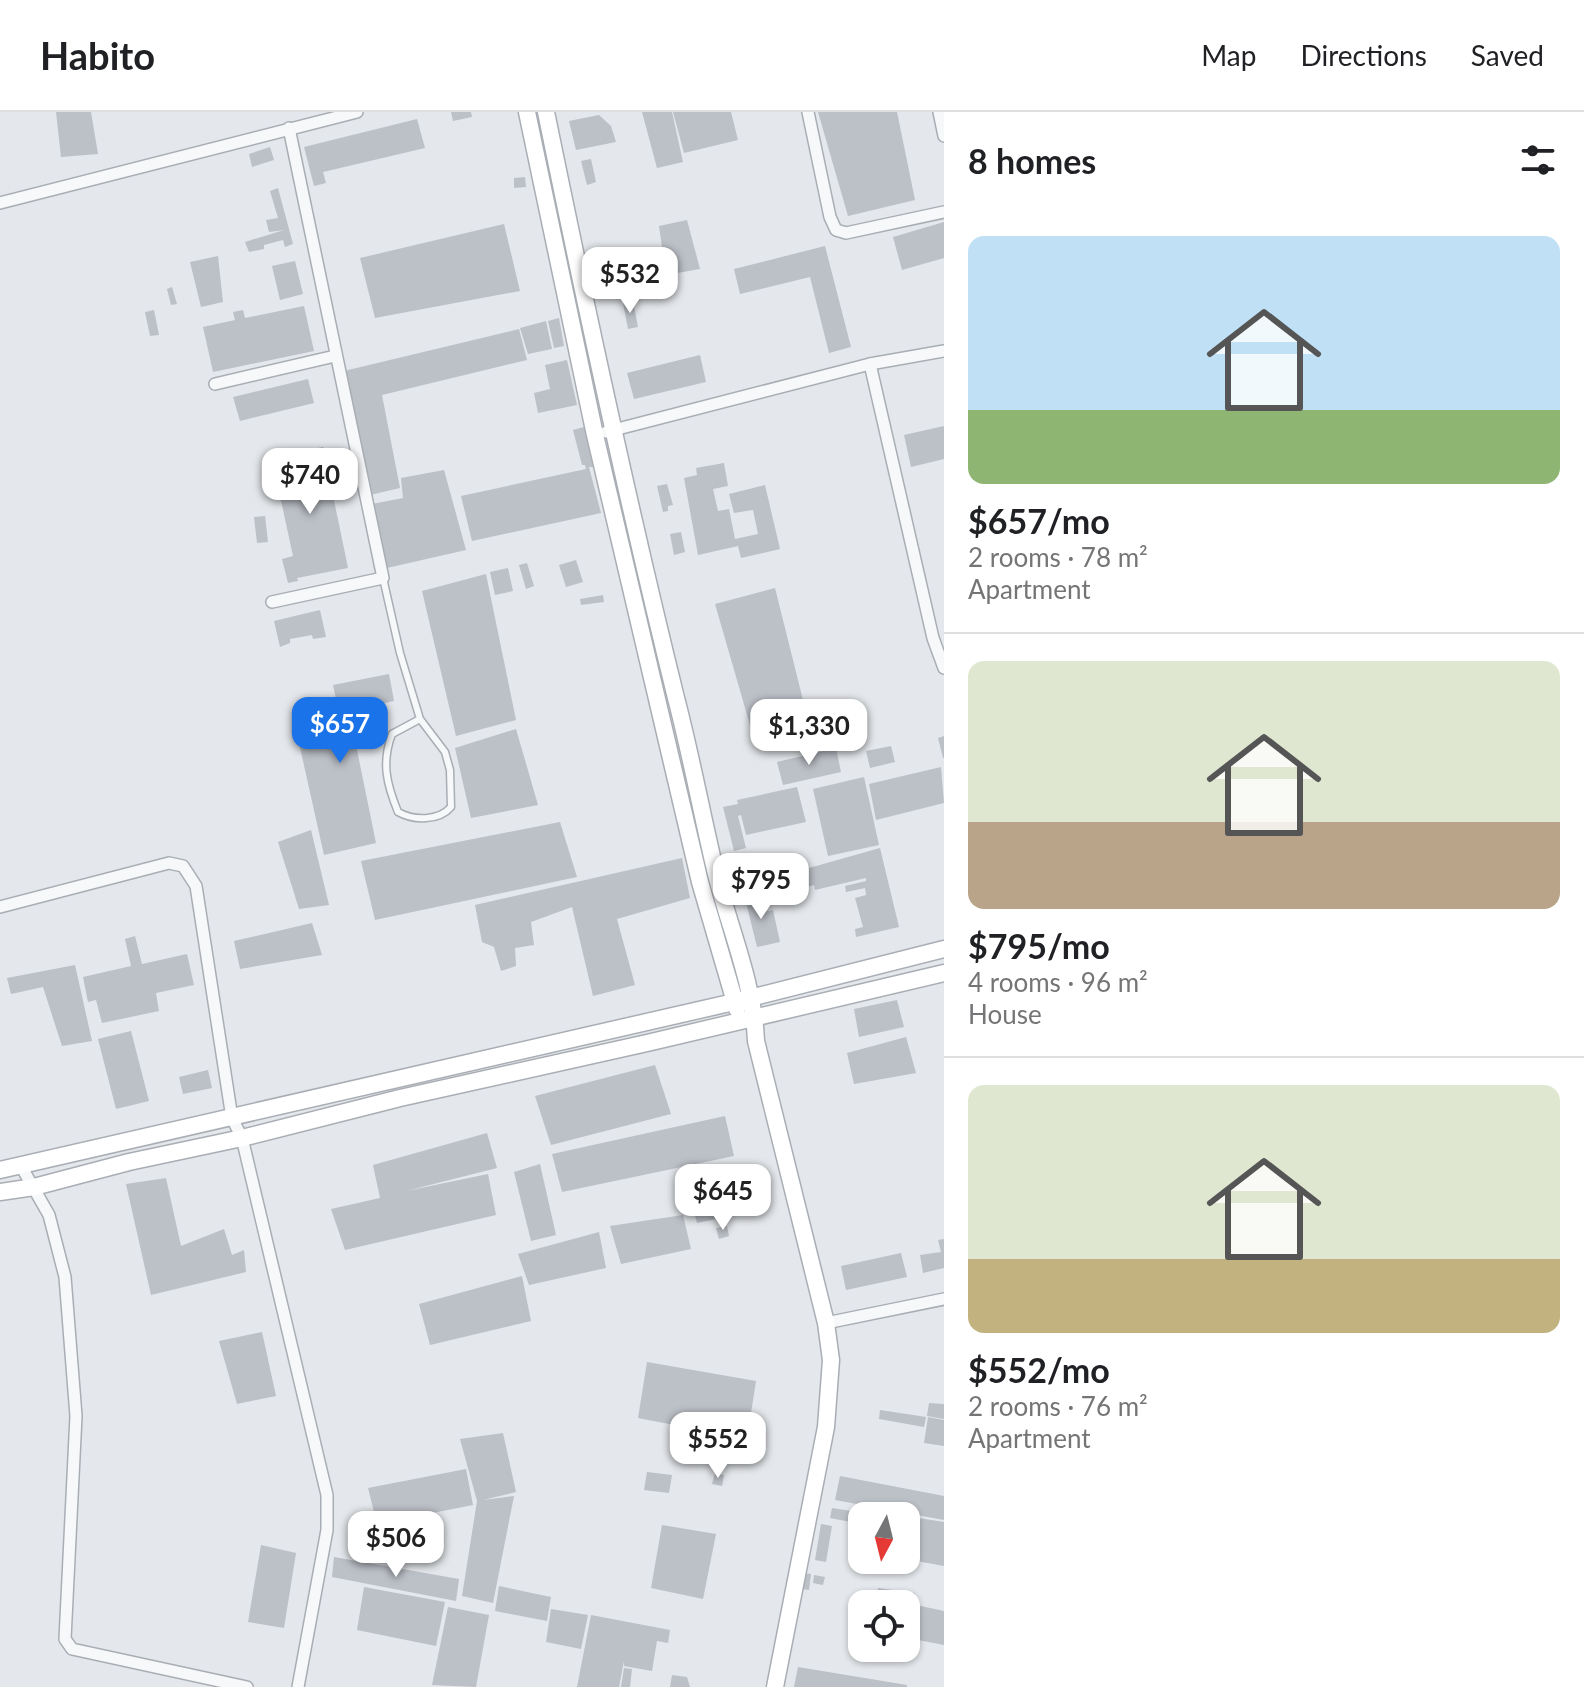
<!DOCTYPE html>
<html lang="en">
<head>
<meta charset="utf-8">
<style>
	:root { --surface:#fff; --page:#f2f2f2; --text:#202124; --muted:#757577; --line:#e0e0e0; --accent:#1a73e8 }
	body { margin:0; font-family:Lato,sans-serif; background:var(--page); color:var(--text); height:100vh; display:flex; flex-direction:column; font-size:30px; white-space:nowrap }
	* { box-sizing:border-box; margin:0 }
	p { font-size:26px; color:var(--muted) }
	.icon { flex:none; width:44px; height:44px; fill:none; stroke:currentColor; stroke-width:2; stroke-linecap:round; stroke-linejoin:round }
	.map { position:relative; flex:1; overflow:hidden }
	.drawer { display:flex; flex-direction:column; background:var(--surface); width:640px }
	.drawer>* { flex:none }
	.needle { width:52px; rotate:187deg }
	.buttons { position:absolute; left:848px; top:1390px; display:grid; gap:16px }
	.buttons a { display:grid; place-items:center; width:72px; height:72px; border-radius:16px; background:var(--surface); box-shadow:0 2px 6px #0004; font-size:40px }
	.price { position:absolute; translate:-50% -68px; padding:0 18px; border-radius:16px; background:#fff; color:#222; font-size:26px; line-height:52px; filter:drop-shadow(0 2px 4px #0008) }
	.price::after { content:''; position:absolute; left:50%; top:48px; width:24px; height:18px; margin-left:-12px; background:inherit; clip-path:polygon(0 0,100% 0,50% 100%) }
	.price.current { background:var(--accent); color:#fff }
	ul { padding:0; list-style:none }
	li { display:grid; align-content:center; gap:16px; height:424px; padding:0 24px }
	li+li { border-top:2px solid var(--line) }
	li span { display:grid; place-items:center; height:248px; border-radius:16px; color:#555 }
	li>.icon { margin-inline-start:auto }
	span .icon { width:144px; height:144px; fill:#fffc; stroke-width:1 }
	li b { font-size:34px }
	h2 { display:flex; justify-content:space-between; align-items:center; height:96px; padding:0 24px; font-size:34px }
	header { display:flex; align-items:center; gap:48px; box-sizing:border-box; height:112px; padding:0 40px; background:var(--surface); border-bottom:2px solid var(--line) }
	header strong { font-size:38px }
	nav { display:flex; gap:44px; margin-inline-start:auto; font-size:28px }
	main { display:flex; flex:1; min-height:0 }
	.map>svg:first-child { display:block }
	.building { fill:#bcc0c7 }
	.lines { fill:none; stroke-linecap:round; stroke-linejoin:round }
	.lane-casing { stroke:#a9aeb5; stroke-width:9 }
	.street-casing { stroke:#a9aeb5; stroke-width:14 }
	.secondary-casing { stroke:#a9aeb5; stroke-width:19 }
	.lane { stroke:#f7f8f9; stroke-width:6 }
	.street { stroke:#f7f8f9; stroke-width:11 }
	.secondary { stroke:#fff; stroke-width:16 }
</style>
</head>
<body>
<header>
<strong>Habito</strong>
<nav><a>Map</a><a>Directions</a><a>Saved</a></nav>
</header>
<main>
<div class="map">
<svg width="944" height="1575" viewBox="0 0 944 1575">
	<rect width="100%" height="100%" fill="#e4e7eb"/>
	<!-- building -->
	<g class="building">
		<polygon points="56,0 91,0 98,42 61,45"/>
		<polygon points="451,0 471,0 472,5 453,9"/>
		<polygon points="642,0 672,0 683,50 657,56"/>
		<polygon points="673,0 731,0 738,28 684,41"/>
		<polygon points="818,0 897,0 915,88 848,104"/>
		<polygon points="599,3 611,14 616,30 576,38 569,9"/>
		<polygon points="417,7 425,36 323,60 326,71 314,74 304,35"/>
		<polygon points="270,35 274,48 252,55 249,42"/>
		<polygon points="591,47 596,70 587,73 581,49"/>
		<polygon points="525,65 526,75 514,76 514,66"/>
		<polygon points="278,76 293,132 285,135 283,128 264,133 264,137 249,140 245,130 284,118 269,120 266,108 278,106 270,79"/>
		<polygon points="687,108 700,157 666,163 659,114"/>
		<polygon points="944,110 944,146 902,158 893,125"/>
		<polygon points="504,112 520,179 375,206 360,146"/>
		<polygon points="825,134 851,235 829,241 810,165 740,182 734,157"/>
		<polygon points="218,144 223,190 201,195 190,150"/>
		<polygon points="295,149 303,182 280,188 272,154"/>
		<polygon points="172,175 177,192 171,193 167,177"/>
		<polygon points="633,189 638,215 628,217 623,191"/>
		<polygon points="304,194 314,239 213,260 203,215 235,208 233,200 243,198 245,206"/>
		<polygon points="154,198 159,223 150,224 145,200"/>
		<polygon points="559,206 564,234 554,236 548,209"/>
		<polygon points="546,209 552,237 528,242 520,216"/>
		<polygon points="519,217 527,248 382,283 400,376 370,383 344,259"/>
		<polygon points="700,243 706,270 634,287 627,261"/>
		<polygon points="567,248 577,293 538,301 534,281 550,277 545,253"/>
		<polygon points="308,267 314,291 240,309 233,285"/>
		<polygon points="944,314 944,347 911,355 904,323"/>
		<polygon points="584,315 593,355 589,355 601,401 472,429 461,384 586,357 585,353 582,353 573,318"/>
		<polygon points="323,335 348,456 297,466 298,469 288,471 282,447 293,444 274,356 293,353 291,341"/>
		<polygon points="724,351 728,374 713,377 718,399 729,397 735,427 758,422 753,398 734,401 729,382 765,373 780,437 741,446 738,434 698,443 684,366 697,363 696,356"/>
		<polygon points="444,358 466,438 387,456 372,392 403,386 401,366"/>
		<polygon points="667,372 673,393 668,394 668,399 663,400 657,374"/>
		<polygon points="265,404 268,430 257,431 254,405"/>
		<polygon points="681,420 685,440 674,443 670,422"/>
		<polygon points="576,448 583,470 566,475 559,453"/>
		<polygon points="527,451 534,474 526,477 519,453"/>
		<polygon points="508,456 513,479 495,483 490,460"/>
		<polygon points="486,462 516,608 456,624 422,479"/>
		<polygon points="775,476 809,612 754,627 715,492"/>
		<polygon points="603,483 604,490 581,493 580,487"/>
		<polygon points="320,498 326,525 313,527 312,523 290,527 290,531 280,535 274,509"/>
		<polygon points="389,562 394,589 349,599 376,731 324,743 293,604 338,596 333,573"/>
		<polygon points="516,617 538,693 471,706 455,636"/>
		<polygon points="944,624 944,646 943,646 938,626"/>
		<polygon points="891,634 895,650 870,656 866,639"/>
		<polygon points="836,636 841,660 783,673 777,650"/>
		<polygon points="941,655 944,691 876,708 869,672"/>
		<polygon points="864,665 879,733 828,744 813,677"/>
		<polygon points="797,675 806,710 746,723 741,703 738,704 746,736 734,739 723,695 738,692 737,688"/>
		<polygon points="560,710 577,765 375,808 361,749"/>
		<polygon points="311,718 329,793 299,797 278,730"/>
		<polygon points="880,736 899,815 856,825 855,817 863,815 855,786 866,783 865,776 846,780 845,774 866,769 866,766 815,778 814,773 793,779 787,757 808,752 809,756"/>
		<polygon points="682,746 690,786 617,807 635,873 593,884 572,795 531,810 534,833 515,836 516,854 501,859 494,835 482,830 475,793"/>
		<polygon points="747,757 749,766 786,758 791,777 779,781 777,774 772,775 771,770 760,774 761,779 750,782 746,765 740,768 738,759"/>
		<polygon points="746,769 749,782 753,781 758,801 773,798 780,830 757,835 741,770"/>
		<polygon points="312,811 322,843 240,857 234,829"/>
		<polygon points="135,824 142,852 187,842 194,873 156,881 159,899 102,911 96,888 88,890 83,865 131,854 125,827"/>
		<polygon points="75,853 92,929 62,934 43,875 11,882 7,866"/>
		<polygon points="897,888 904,915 859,925 854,897"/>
		<polygon points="131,919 149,989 116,997 98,927"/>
		<polygon points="906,925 916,961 854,972 847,941"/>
		<polygon points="655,953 671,1002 551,1033 535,984"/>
		<polygon points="208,958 212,976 183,982 179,965"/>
		<polygon points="725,1004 734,1044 562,1080 552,1042"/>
		<polygon points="487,1021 497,1056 406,1079 488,1062 496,1103 345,1138 331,1097 380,1086 373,1053"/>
		<polygon points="540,1052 556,1123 531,1129 514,1060"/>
		<polygon points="166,1066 181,1134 224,1117 232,1143 244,1138 246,1160 151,1183 126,1072"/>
		<polygon points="758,1069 765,1097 697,1111 690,1086"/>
		<polygon points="683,1103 691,1137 621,1152 610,1114"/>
		<polygon points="727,1114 729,1124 719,1127 716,1116"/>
		<polygon points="599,1120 606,1156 529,1173 518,1142"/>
		<polygon points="944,1127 944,1156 923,1161 920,1143 941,1140 938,1128"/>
		<polygon points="901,1141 907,1165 846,1178 841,1154"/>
		<polygon points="522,1164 531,1209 430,1233 419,1192"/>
		<polygon points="262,1220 276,1284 237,1292 219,1229"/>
		<polygon points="647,1250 756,1269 747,1327 638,1306"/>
		<polygon points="929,1291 944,1292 944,1307 927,1304"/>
		<polygon points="880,1298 926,1305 924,1315 879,1307"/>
		<polygon points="928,1305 944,1308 944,1334 924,1331"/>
		<polygon points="503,1321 516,1380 483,1388 514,1384 493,1491 462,1484 477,1389 460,1327"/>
		<polygon points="466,1357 473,1393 377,1412 368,1376"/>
		<polygon points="647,1360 672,1363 669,1381 644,1378"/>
		<polygon points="715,1361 724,1363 722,1374 712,1372"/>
		<polygon points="840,1364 944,1384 944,1408 835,1388"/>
		<polygon points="832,1396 858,1400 860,1397 894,1404 862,1404 862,1439 852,1437 856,1411 830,1406"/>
		<polygon points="906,1404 944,1410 944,1454 906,1447"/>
		<polygon points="821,1412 832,1414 826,1450 815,1448"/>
		<polygon points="662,1413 716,1422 703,1487 651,1476"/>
		<polygon points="261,1433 296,1441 284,1516 248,1510"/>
		<polygon points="334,1445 459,1467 456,1489 332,1465"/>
		<polygon points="803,1461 811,1462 809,1478 801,1477"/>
		<polygon points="814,1463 825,1465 823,1473 813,1471"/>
		<polygon points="499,1474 551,1485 547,1509 495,1499"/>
		<polygon points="364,1475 445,1490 436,1534 357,1518"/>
		<polygon points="878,1476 915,1481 914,1489 877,1484"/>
		<polygon points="916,1493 944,1499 944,1533 908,1526"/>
		<polygon points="448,1495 489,1503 476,1575 432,1573"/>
		<polygon points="551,1497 588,1503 581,1537 546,1530"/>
		<polygon points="591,1503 670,1518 668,1531 657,1529 652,1559 624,1554 624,1549 619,1575 577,1575"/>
		<polygon points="798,1555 907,1573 907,1575 794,1575"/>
		<polygon points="624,1556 632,1557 630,1575 621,1575"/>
		<polygon points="672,1563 687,1565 690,1575 670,1575"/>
	</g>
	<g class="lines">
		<!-- lane casing -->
		<g class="lane-casing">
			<path id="lane" d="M383 466 400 541 420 607 445 640 450 658 451 695C439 709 414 709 398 700 387 673 381 651 392 622L420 607"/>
		</g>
		<!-- street casing -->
		<g class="street-casing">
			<g id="street">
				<polyline points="808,0 830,105 836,118 846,121 944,100"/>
				<polyline points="939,0 944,24"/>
				<polyline points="0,91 357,0"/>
				<polyline points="870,252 933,526 944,556"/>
				<polyline points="215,272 335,244"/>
				<polyline points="606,320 870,252 944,239"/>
				<polyline points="272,490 383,466 289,16"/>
				<polyline points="0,795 169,751 183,754 196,774 232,1006 242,1026 327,1383 327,1418 298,1575"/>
				<polyline points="21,1054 49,1103 65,1165 76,1304 65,1527 72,1537 247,1575"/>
				<polyline points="826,1211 944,1187"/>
			</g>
		</g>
		<!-- secondary casing -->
		<g class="secondary-casing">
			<g id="secondary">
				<polyline points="527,0 595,323 700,770 737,897"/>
				<path d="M546 0C586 196 628 392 676 586 692 647 703 709 718 770 732 822 754 875 756 929L826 1211 831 1248 826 1315 775 1575"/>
				<polyline points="0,1058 734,890 944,837"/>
				<polyline points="0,1080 34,1075 129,1050 242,1026 400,986 647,931 944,861"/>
			</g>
		</g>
		<!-- lane -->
		<use href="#lane" class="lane"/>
		<!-- street -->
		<use href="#street" class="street"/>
		<!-- secondary -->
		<use href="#secondary" class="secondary"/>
	</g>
</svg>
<div class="buttons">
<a><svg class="needle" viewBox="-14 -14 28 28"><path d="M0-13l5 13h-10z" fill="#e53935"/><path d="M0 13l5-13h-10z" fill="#757577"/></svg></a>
<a><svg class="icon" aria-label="locate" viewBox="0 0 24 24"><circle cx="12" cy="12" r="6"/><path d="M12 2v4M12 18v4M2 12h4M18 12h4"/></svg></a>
</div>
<b class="price" style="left:630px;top:203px">$532</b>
<b class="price" style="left:310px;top:404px">$740</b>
<b class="price current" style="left:340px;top:653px">$657</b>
<b class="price" style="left:809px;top:655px">$1,330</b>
<b class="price" style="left:761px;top:809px">$795</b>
<b class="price" style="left:723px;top:1120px">$645</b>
<b class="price" style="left:718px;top:1368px">$552</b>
<b class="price" style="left:396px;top:1467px">$506</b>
</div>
<section class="drawer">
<h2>8 homes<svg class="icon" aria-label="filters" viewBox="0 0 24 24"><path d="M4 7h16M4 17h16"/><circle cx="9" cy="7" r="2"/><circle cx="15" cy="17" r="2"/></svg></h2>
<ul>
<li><span style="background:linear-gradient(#bfe0f5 70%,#8fb573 0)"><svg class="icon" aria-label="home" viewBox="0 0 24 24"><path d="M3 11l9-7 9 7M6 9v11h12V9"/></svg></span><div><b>$657/mo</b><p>2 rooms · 78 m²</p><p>Apartment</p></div></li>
<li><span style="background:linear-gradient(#dfe7d0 65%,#b9a48a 0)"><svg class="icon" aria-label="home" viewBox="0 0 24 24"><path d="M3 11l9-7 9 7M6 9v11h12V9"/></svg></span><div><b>$795/mo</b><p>4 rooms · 96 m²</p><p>House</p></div></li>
<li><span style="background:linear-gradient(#dfe7d0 70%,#c2b280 0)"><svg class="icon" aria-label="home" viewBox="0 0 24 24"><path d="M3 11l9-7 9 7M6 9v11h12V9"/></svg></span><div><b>$552/mo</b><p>2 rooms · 76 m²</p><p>Apartment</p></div></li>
</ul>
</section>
</main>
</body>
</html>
